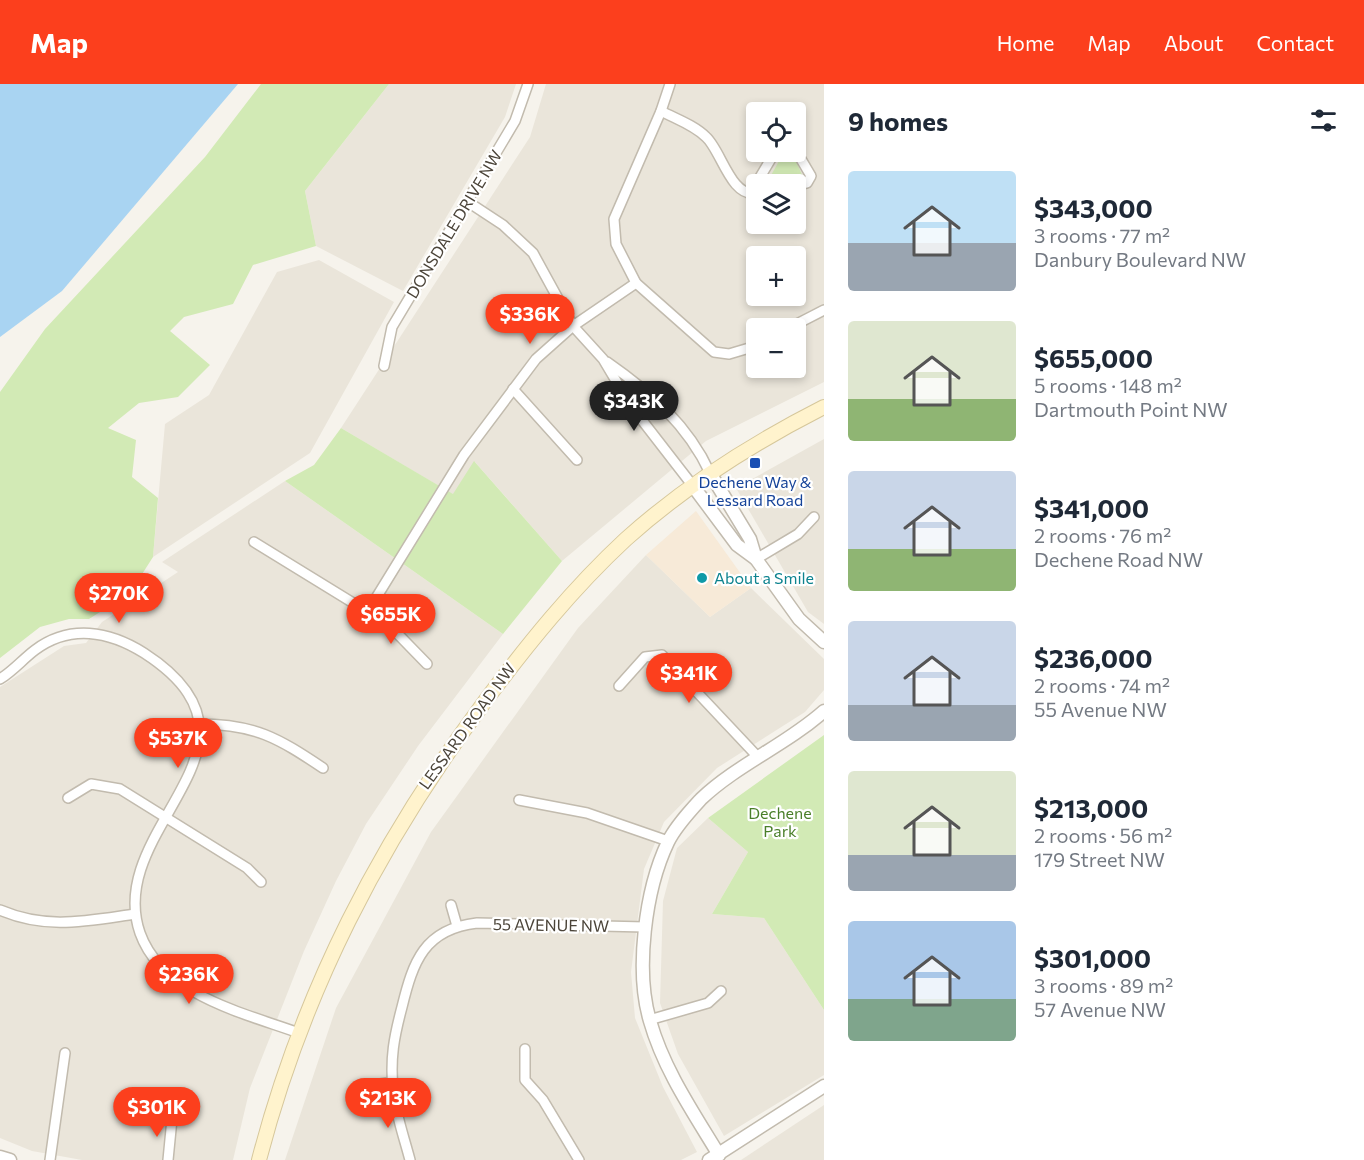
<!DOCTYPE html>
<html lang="en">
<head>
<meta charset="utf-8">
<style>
	:root { --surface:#fff; --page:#f6f6f7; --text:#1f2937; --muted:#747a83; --accent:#fc3f1d }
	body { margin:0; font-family:Commissioner,sans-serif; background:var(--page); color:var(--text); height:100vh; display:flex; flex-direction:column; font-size:22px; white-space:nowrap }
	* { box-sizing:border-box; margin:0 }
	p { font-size:20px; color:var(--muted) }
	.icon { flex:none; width:33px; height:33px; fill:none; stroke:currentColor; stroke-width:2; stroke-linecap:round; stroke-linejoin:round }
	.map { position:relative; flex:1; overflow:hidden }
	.sheet { display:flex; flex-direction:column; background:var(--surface); width:540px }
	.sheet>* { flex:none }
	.controls { position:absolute; left:746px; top:18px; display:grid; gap:12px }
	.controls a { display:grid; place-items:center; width:60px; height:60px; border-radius:6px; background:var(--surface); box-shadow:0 3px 9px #0003; font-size:30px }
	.price { position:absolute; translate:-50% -51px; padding:0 14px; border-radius:21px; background:var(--accent); color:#fff; font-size:20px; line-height:39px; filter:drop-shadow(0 2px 3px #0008) }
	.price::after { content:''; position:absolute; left:50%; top:36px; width:18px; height:14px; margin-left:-9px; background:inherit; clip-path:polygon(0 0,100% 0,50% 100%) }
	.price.current { background:#222; color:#fff }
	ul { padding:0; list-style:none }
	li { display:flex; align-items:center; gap:18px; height:150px; padding:0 24px }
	li span { display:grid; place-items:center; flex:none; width:168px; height:120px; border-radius:6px; color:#555 }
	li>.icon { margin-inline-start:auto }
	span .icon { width:72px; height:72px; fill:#fffc; stroke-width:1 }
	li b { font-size:26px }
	h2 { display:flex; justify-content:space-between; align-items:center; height:72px; padding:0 24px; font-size:26px }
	header { display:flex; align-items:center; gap:36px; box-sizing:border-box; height:84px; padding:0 30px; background:var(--accent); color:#fff }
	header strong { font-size:28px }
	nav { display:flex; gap:33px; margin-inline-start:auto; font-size:21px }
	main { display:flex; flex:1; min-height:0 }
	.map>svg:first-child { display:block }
	.residential { fill:#eae5da; fill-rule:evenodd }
	.commercial { fill:#f7ead8 }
	.green { fill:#d2eab5 }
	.water { fill:#a9d4f2 }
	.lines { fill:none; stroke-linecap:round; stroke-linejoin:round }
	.minor-casing { stroke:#c2bbae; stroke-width:12 }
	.tertiary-casing { stroke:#c2bbae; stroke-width:15 }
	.secondary-casing { stroke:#d6c79b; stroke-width:16 }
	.minor { stroke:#fff; stroke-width:9 }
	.tertiary { stroke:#fff; stroke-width:12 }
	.secondary { stroke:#fff3cd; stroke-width:14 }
	.transit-dot { fill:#1a4fb4; stroke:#fff; stroke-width:2 }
	.culture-dot { fill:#0f9aa8; stroke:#fff; stroke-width:2 }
	.labels { text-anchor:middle; stroke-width:4.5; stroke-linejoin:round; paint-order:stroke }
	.street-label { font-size:16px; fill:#4b4439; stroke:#fff }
	.transit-label { font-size:16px; fill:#164399; stroke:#fff }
	.culture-label { font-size:16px; fill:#0d838f; stroke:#fff; text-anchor:start }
	.park-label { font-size:16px; fill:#4a7f2a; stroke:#fff }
</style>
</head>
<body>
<header>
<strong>Map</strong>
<nav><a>Home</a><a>Map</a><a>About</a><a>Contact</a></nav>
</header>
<main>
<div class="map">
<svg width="824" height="1076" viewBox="0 0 824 1076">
	<rect width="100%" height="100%" fill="#f6f3ec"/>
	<!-- residential -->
	<g class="residential">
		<polygon points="389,0 516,0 505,33 403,207 316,162 305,107"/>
		<path d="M546 0H824V298L706 357 562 477 475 378 454 411 341 344 530 53ZM756 28H795V68H756ZM756 100H795V140H756ZM756 172H795V212H756ZM756 244H795V284H756Z"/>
		<polygon points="319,176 394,218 310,369 153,473 165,340 209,311 277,188"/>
		<polygon points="824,355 824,540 808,528 736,404"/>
		<polygon points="285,397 503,550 418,662 366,740 336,797 304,867 250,1004 233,1076 82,1076 32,1067 0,1054 0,603 64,562 86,559 102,538 178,488 162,478"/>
		<polygon points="646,471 710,533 751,504 824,575 824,606 805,628 717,684 664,738 644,785 631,888 635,934 663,1003 697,1068 681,1076 285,1076 336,924 431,748 578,544"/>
		<polygon points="708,734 748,768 712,830 764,834 824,926 824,991 724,1052 678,970 660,919 663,817 677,764"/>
		<polygon points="824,1021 824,1076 741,1076"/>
	</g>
	<!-- commercial -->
	<polygon class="commercial" points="696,427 751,504 710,533 646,471"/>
	<!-- green -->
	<g class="green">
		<polygon points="261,0 389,0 305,107 316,162 253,181 233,220 184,233 170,247 210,281 178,313 139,319 108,344 136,356 132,393 158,414 153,473 130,509 89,535 69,535 40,543 0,574 0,308 45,245 205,73"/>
		<polygon points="784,68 792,68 803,93 771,99 769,95"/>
		<polygon points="341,344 453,410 474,377 562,477 503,550 285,397 314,381"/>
		<polygon points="824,651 824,926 764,834 712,830 748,768 708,734"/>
	</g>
	<!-- water -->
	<polygon class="water" points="0,0 238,0 62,207 0,253"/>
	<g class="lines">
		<!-- minor casing -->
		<g class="minor-casing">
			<g id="minor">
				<polyline points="670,0 661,27 614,135 616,160 636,199 714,268 729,270 756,262"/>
				<path d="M661 27C676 35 694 41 706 53 721 66 731 114 756 109"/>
				<polyline points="795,58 798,70 811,92 807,99 795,102"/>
				<polyline points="750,110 775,68"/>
				<polyline points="468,118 503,141 533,169 573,242 603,275 631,322 693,402"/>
				<polyline points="789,244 824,226"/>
				<path d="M607 278C650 308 688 341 710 389"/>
				<polyline points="384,282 392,243 515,37 528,0"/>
				<polyline points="513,305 577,376"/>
				<polyline points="254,458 389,541 427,580"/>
				<polyline points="756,475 798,450 814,433"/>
				<polyline points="368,527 464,371 536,275 573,242 636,199"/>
				<path d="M0 595C13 587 23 575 35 566 70 540 109 547 144 569 288 662 103 742 140 849 162 911 244 929 299 949"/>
				<polyline points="619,602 645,573 662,571 757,672"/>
				<path d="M199 640C255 640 278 654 323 684"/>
				<polyline points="68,714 91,700 120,705 247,784 261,798"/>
				<polyline points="519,716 587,729 668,757"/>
				<polyline points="451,821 457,842"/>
				<path d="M0 826C47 846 86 837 135 830"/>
				<polyline points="649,936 708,919 721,907"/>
				<polyline points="525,965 525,996 543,1016 579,1076"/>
				<polyline points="369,1002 392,998"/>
				<polyline points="50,1076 65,969"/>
				<polyline points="168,1076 172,1035"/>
				<path d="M410 1076C404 1053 395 1028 393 1005 390 974 394 953 402 923 413 878 424 845 477 839L645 843"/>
			</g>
		</g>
		<!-- tertiary casing -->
		<g class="tertiary-casing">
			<g id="tertiary">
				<polyline points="710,389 750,455 756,475 799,535 824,558"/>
				<polyline points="693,402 737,461 756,475"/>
				<path d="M719 1071C693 1028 664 986 650 937 635 887 645 806 668 758 675 743 690 727 701 715 738 680 786 661 824 627"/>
				<polyline points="0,1073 10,1076"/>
				<polyline points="709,1076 824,1002"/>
			</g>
		</g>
		<!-- secondary casing -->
		<g class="secondary-casing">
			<path id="secondary" d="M259 1076C303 907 379 760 483 620 527 561 572 505 626 455 685 402 753 359 824 323"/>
		</g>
		<!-- minor -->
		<use href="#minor" class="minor"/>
		<!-- tertiary -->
		<use href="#tertiary" class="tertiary"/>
		<!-- secondary -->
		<use href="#secondary" class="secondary"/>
	</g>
	<!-- markers -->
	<rect class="transit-dot" x="749" y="373" width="12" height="12" rx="3"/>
	<circle class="culture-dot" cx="702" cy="494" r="6"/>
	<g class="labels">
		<!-- street labels -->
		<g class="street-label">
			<text transform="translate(454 140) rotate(-59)" y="6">DONSDALE DRIVE NW</text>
			<text transform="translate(467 642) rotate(-54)" y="6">LESSARD ROAD NW</text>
			<text transform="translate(551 841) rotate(1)" y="6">55 AVENUE NW</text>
		</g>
		<!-- transit labels -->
		<g class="transit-label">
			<text x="755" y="404">Dechene Way &amp;<tspan x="755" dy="18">Lessard Road</tspan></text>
		</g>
		<!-- culture labels -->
		<g class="culture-label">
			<text x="714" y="500">About a Smile</text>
		</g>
		<!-- park labels -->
		<g class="park-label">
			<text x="780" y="735">Dechene<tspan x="780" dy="18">Park</tspan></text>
		</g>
	</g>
</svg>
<div class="controls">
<a><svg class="icon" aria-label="locate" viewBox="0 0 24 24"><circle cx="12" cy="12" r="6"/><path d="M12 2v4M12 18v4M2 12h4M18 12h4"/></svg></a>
<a><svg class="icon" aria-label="layers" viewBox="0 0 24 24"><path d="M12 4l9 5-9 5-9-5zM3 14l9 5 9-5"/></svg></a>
<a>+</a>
<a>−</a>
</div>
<b class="price" style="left:530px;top:261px">$336K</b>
<b class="price current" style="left:634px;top:348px">$343K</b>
<b class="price" style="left:119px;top:540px">$270K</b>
<b class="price" style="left:391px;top:561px">$655K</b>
<b class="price" style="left:689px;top:620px">$341K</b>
<b class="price" style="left:178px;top:685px">$537K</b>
<b class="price" style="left:189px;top:921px">$236K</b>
<b class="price" style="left:388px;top:1045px">$213K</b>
<b class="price" style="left:157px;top:1054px">$301K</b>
</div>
<section class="sheet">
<h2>9 homes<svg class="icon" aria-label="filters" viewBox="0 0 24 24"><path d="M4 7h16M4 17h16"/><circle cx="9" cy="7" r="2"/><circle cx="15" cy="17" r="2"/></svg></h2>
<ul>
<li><span style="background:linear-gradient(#bfe0f5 60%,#9aa5b1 0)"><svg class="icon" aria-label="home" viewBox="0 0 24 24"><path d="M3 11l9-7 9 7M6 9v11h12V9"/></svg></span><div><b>$343,000</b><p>3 rooms · 77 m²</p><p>Danbury Boulevard NW</p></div></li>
<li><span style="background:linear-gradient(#dfe7d0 65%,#8fb573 0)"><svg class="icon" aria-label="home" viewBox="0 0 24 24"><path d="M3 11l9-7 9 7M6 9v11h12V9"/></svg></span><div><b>$655,000</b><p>5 rooms · 148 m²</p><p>Dartmouth Point NW</p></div></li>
<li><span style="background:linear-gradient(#c9d6e8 65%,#8fb573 0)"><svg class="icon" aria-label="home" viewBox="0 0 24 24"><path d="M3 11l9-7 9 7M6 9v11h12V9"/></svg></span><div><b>$341,000</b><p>2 rooms · 76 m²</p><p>Dechene Road NW</p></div></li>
<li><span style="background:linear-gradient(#c9d6e8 70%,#9aa5b1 0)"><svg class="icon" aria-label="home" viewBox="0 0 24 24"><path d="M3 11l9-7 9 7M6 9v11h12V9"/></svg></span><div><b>$236,000</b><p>2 rooms · 74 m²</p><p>55 Avenue NW</p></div></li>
<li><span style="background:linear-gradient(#dfe7d0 70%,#9aa5b1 0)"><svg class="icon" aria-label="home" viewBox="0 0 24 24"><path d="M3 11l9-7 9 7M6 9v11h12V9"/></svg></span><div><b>$213,000</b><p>2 rooms · 56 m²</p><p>179 Street NW</p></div></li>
<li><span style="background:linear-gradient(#a9c7e8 65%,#7fa58c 0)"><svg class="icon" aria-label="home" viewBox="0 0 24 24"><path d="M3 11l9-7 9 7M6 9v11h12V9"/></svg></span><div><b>$301,000</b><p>3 rooms · 89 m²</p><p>57 Avenue NW</p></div></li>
</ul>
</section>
</main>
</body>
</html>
